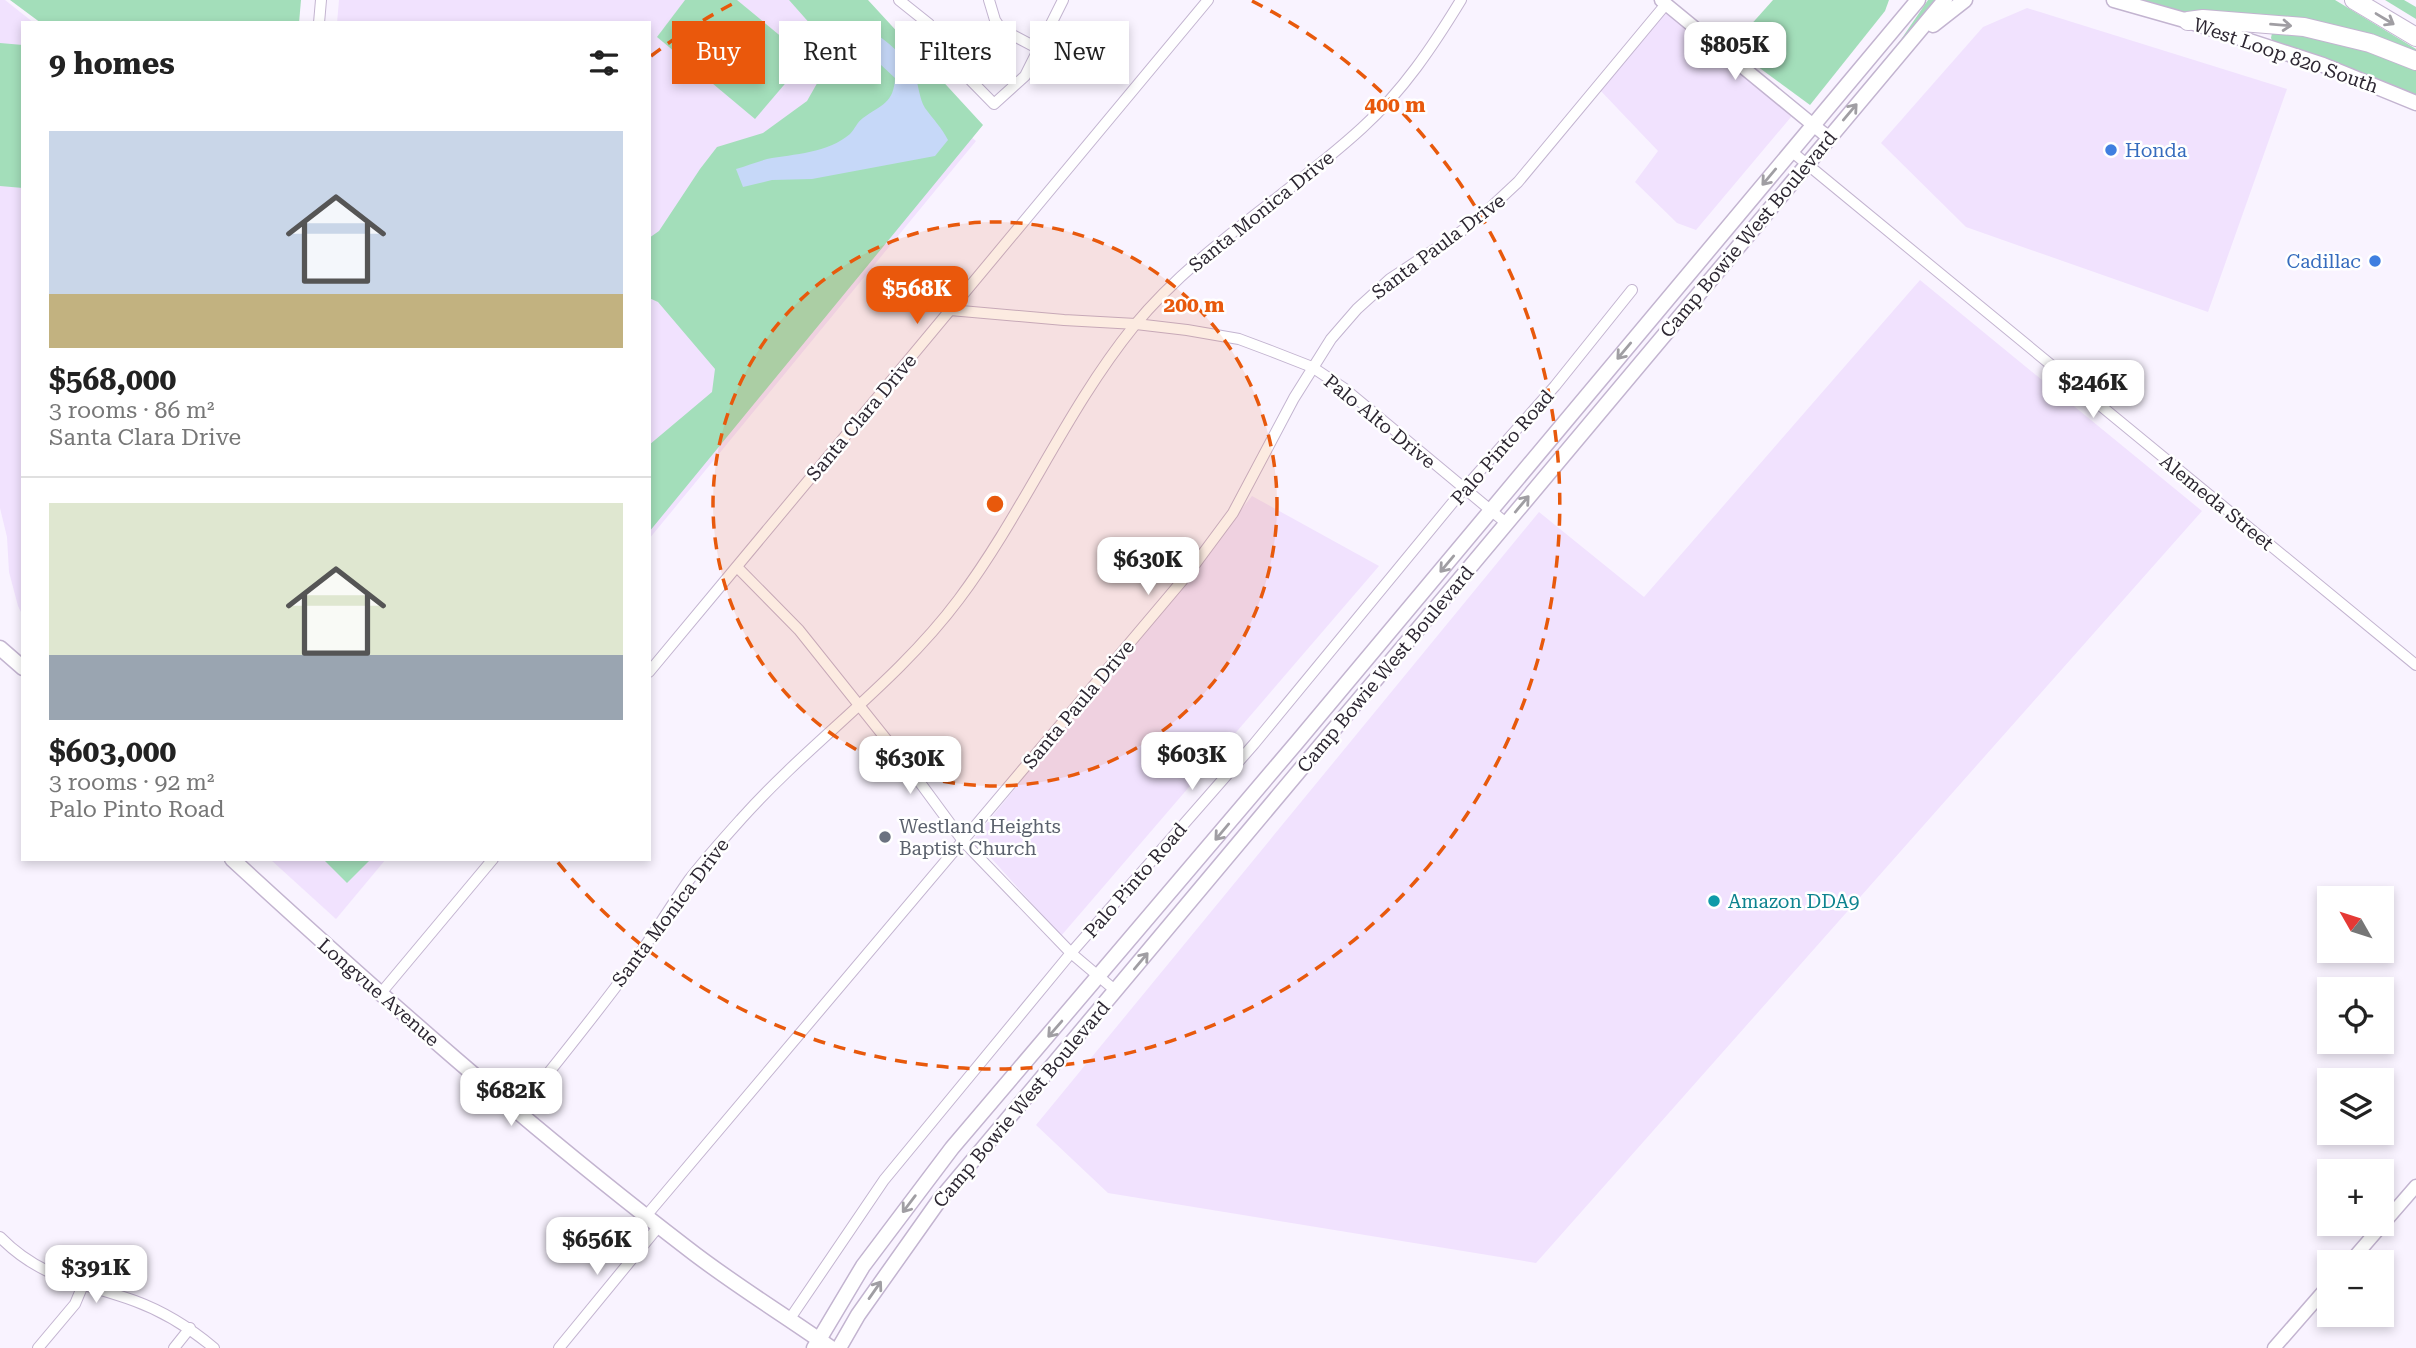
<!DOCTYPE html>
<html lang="en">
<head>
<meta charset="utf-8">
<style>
	:root { --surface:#fff; --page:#f6f6f6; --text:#222; --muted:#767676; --line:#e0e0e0; --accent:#ea580c }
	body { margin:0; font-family:"Roboto Serif",serif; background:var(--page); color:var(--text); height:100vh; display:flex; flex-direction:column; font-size:26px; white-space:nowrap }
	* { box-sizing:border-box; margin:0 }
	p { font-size:23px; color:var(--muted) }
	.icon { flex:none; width:38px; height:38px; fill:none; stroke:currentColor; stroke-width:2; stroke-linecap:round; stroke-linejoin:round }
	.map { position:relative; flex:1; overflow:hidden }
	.panel { position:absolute; left:21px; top:21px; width:630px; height:840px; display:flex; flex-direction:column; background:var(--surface); border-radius:0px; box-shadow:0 4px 10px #0003 }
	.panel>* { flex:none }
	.hud { position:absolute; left:672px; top:21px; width:665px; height:63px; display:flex; gap:14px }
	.needle { width:46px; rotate:309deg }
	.fabs { position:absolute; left:2317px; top:886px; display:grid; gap:14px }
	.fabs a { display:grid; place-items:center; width:77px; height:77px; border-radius:0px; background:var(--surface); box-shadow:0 4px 10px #0003; font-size:35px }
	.price { position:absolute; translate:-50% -60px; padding:0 16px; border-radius:14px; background:#fff; color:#222; font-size:23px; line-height:46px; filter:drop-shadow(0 2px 4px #0008) }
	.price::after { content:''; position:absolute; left:50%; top:42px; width:21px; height:16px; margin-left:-10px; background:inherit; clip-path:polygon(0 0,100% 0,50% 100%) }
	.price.active { background:var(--accent); color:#fff }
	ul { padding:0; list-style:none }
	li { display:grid; align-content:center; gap:14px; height:371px; padding:0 28px }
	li+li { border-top:2px solid var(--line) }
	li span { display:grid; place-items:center; height:217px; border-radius:0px; color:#555 }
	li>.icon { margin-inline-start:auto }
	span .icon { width:126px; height:126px; fill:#fffc; stroke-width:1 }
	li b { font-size:30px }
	h2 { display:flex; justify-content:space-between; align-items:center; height:84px; padding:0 28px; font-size:30px }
	.pill { padding:0 24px; border-radius:0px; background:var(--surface); box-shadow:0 4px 10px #0003; font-size:24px; line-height:63px }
	.pill.active { background:var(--accent); color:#fff }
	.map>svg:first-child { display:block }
	.built { fill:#f1e2fe }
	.green { fill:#a3deba }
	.water { fill:#c6d8f8 }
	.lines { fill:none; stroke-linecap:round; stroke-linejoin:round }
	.minor-casing { stroke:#c3b4d0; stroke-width:12 }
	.tertiary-casing { stroke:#c3b4d0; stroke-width:15 }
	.secondary-casing { stroke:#c3b4d0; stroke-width:17 }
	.primary-casing { stroke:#c3b4d0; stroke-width:17 }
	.motorway-casing { stroke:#c3b4d0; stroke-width:20 }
	.minor { stroke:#fff; stroke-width:10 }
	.tertiary { stroke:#fff; stroke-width:12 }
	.secondary { stroke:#fff; stroke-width:14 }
	.primary { stroke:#fff; stroke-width:14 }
	.motorway { stroke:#fff; stroke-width:18 }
	.oneway { stroke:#a09ea3 }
	.ring { fill:none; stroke:#e8590c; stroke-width:3.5; stroke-dasharray:12 9 }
	.shop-dot { fill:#3f7fe0; stroke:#fff; stroke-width:2.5 }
	.worship-dot { fill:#6b7280; stroke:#fff; stroke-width:2.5 }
	.culture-dot { fill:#0f9aa8; stroke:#fff; stroke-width:2.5 }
	.labels { text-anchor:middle; stroke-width:5; stroke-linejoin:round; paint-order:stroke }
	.street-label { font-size:19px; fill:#2d2732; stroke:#fff }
	.shop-label { font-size:19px; fill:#366cbe; stroke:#fff; text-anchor:start }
	.worship-label { font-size:19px; fill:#5b616d; stroke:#fff; text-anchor:start }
	.culture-label { font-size:19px; fill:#0d838f; stroke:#fff; text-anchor:start }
	.centre { fill:#e8590c; stroke:#fff; stroke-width:3.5 }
	.ring-label { font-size:21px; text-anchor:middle; font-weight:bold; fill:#e8590c; stroke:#fff; stroke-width:5; stroke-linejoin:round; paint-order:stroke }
</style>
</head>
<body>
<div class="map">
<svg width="2416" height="1348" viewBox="0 0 2416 1348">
	<rect width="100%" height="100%" fill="#f9f3ff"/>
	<!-- built -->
	<g class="built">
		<polygon points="0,0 5,0 34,23 23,23 23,616 18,606 9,572 7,537 0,508"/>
		<polygon points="339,0 804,0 976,141 649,539 649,23 337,23"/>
		<polygon points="1666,4 1796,111 1696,230 1677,223 1635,182 1658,151 1598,88"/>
		<polygon points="2027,8 2287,89 2208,312 1966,227 1881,143 1983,27"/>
		<polygon points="1920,280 2202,511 1536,1263 1108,1193 1036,1125 1539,512 1644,597"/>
		<polygon points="1252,496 1379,566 1061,936 974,839"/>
		<polygon points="270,859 386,859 336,919"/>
	</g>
	<!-- green -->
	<g class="green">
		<polygon points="10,0 301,0 299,23 41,23"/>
		<polygon points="685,0 737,0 807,58 755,119 657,37"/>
		<polygon points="789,0 868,0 983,125 649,532 649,445 712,392 715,369 658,302 649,298 649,238 659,231 700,169 717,147 763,133 807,101 832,57 812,26"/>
		<polygon points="1773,0 1889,0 1885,11 1810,105 1731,47"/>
		<polygon points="1928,0 1939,0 1842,116 1837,117 1900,41"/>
		<polygon points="2129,0 2335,0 2416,49 2416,58 2227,18 2179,12"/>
		<polygon points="2385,0 2404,0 2416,7 2416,19"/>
		<polygon points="2277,30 2329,38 2416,66 2416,96 2351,68 2273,42 2271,38 2272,33"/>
		<polygon points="0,43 23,45 23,188 0,186"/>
		<polygon points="323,859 371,859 347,883"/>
	</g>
	<!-- water -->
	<path class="water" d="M862 26C882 36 906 55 915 76 919 86 919 98 925 108 933 119 942 128 948 140L935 156 812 179 772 180 743 187 736 169C746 166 757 162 767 159 794 154 828 153 850 134 855 129 857 122 863 118 881 105 894 103 895 78L866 51 859 42 855 31Z"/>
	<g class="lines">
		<!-- minor casing -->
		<g class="minor-casing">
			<g id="minor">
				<polyline points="899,0 929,24 943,52 994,104 1025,76 1063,0"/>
				<polyline points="989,0 995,20 1001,29 1039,49"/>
				<polyline points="319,23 321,0"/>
				<polyline points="1791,151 2416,665"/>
				<polyline points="950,310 1064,320 1136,324 1187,330 1239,339 1271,351 1312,367 1345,389 1506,523"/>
				<polyline points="737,567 799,630 910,769 963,841 1071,953 1116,991"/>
				<polyline points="649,672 1208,0"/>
				<polyline points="381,993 493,859"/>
				<path d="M518 1111C555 1065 592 1019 627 972 649 942 668 910 689 880 705 859 724 838 742 818 811 741 897 682 959 599 1024 512 1066 410 1134 326 1198 248 1288 196 1362 128 1403 91 1433 46 1461 0"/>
				<polyline points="646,1216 1187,575 1233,513 1294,398 1331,339 1357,309 1390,279 1458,234 1488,210 1518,182 1666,4"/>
				<path d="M0 1237C41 1279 82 1282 135 1301 165 1312 190 1328 214 1348"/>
				<polyline points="789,1320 884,1180 1071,953 1254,744 1463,490 1555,386 1632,290"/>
				<polyline points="38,1348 75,1304 83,1285"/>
				<polyline points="174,1348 190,1328"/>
				<polyline points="559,1348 659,1226"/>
			</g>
		</g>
		<!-- tertiary casing -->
		<g class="tertiary-casing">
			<g id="tertiary">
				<polyline points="1661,0 1829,138"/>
				<polyline points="2350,1262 2416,1186"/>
				<polyline points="2274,1348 2329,1285"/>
			</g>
		</g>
		<!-- secondary casing -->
		<g class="secondary-casing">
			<g id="secondary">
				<polyline points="2114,0 2188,21 2323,65 2416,103"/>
				<polyline points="0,648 23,668"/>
				<path d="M232 859C379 994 529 1127 687 1248 733 1284 783 1314 831 1348"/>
			</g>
		</g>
		<!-- primary casing -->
		<g class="primary-casing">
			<g id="primary">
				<polyline points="1933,25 1965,0"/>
				<polyline points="814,1348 863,1266 952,1148 1298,741 1918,0"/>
				<polyline points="839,1348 858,1315 938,1202 1945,0"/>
			</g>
		</g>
		<!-- motorway casing -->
		<g class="motorway-casing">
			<g id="motorway">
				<polyline points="2354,0 2416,37"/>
				<polyline points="2188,21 2203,19 2304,27 2370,43 2416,61"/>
			</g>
		</g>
		<!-- minor -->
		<use href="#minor" class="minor"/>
		<!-- tertiary -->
		<use href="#tertiary" class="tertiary"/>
		<!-- secondary -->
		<use href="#secondary" class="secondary"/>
		<!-- primary -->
		<use href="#primary" class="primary"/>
		<!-- motorway -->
		<use href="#motorway" class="motorway"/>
	</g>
	<!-- one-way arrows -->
	<defs><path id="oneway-shaft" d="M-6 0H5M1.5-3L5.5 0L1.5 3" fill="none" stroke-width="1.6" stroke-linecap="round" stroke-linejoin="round" transform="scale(1.75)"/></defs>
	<g class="oneway">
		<use href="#oneway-shaft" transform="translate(2385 19) rotate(31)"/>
		<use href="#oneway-shaft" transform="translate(2281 25) rotate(5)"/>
		<use href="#oneway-shaft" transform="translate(1850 112) rotate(-50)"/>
		<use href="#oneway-shaft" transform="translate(1769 177) rotate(130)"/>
		<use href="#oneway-shaft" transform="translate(1624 351) rotate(130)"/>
		<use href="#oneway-shaft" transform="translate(1522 504) rotate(-50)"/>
		<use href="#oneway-shaft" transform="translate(1447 564) rotate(130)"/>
		<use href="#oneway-shaft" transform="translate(1222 832) rotate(130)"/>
		<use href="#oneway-shaft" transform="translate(1141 961) rotate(-50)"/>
		<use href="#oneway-shaft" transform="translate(1055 1029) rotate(131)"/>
		<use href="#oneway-shaft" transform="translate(909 1204) rotate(127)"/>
		<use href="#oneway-shaft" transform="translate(875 1290) rotate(-55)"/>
	</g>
	<!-- distance rings -->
	<circle cx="995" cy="504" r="282" fill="#e8590c" fill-opacity=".12"/>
	<g class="ring">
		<circle cx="995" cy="504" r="282"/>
		<path d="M651 56A565 565 0 0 1 738 1M1252 1A565 565 0 1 1 556 860"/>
	</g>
	<!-- markers -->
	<g class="shop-dot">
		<circle cx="2111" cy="150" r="7"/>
		<circle cx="2375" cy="261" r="7"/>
	</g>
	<circle class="worship-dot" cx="885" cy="837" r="7"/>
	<circle class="culture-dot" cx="1714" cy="901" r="7"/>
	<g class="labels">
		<!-- street labels -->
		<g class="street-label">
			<text transform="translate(2286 55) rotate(19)" y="7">West Loop 820 South</text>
			<text transform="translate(1261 211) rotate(-39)" y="7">Santa Monica Drive</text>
			<text transform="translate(1748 234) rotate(-50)" y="7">Camp Bowie West Boulevard</text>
			<text transform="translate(1438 246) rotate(-37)" y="7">Santa Paula Drive</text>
			<text transform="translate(861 417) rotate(-50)" y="7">Santa Clara Drive</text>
			<text transform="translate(1380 421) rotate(39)" y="7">Palo Alto Drive</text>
			<text transform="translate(1502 447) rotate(-49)" y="7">Palo Pinto Road</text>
			<text transform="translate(2217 502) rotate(39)" y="7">Alemeda Street</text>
			<text transform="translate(1385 669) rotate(-50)" y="7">Camp Bowie West Boulevard</text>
			<text transform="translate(1078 704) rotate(-50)" y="7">Santa Paula Drive</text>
			<text transform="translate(1135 880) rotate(-49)" y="7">Palo Pinto Road</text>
			<text transform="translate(670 912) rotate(-53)" y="7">Santa Monica Drive</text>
			<text transform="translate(379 992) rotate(41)" y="7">Longvue Avenue</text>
			<text transform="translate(1021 1104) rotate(-50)" y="7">Camp Bowie West Boulevard</text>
		</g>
		<!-- shop labels -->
		<g class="shop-label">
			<text x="2125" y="157">Honda</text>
			<text x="2361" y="268" text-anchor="end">Cadillac</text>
		</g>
		<!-- worship labels -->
		<g class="worship-label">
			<text x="899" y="833">Westland Heights<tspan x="899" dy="22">Baptist Church</tspan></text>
		</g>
		<!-- culture labels -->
		<g class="culture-label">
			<text x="1728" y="908">Amazon DDA9</text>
		</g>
	</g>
	<circle cx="995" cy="504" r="10" class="centre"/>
	<g class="ring-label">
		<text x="1395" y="112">400 m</text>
		<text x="1194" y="312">200 m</text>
	</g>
</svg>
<div class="fabs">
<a><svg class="needle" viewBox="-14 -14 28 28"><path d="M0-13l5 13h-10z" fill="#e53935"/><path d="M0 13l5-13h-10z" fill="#767676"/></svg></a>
<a><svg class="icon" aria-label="locate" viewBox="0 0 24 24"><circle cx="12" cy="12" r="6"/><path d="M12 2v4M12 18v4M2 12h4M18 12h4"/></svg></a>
<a><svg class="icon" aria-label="layers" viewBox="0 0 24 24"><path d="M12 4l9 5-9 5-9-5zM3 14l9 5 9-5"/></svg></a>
<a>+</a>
<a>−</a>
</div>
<b class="price" style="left:1735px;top:82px">$805K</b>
<b class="price active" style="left:917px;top:326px">$568K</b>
<b class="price" style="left:2093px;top:420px">$246K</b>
<b class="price" style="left:1148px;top:597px">$630K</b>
<b class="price" style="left:1192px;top:792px">$603K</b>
<b class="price" style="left:910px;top:796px">$630K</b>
<b class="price" style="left:511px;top:1128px">$682K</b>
<b class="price" style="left:597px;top:1277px">$656K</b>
<b class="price" style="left:96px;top:1305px">$391K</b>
<div class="hud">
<a class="pill active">Buy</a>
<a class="pill">Rent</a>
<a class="pill">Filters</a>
<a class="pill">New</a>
</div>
<section class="panel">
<h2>9 homes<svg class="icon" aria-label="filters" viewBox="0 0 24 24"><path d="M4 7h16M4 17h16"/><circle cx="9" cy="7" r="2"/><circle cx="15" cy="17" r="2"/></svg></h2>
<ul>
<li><span style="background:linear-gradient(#c9d6e8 75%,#c2b280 0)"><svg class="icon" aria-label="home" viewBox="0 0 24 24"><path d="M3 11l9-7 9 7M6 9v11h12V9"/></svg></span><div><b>$568,000</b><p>3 rooms · 86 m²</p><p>Santa Clara Drive</p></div></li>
<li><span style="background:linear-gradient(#dfe7d0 70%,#9aa5b1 0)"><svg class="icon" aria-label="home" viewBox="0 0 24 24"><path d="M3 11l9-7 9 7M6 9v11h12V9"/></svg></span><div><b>$603,000</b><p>3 rooms · 92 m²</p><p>Palo Pinto Road</p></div></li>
</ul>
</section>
</div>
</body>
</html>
